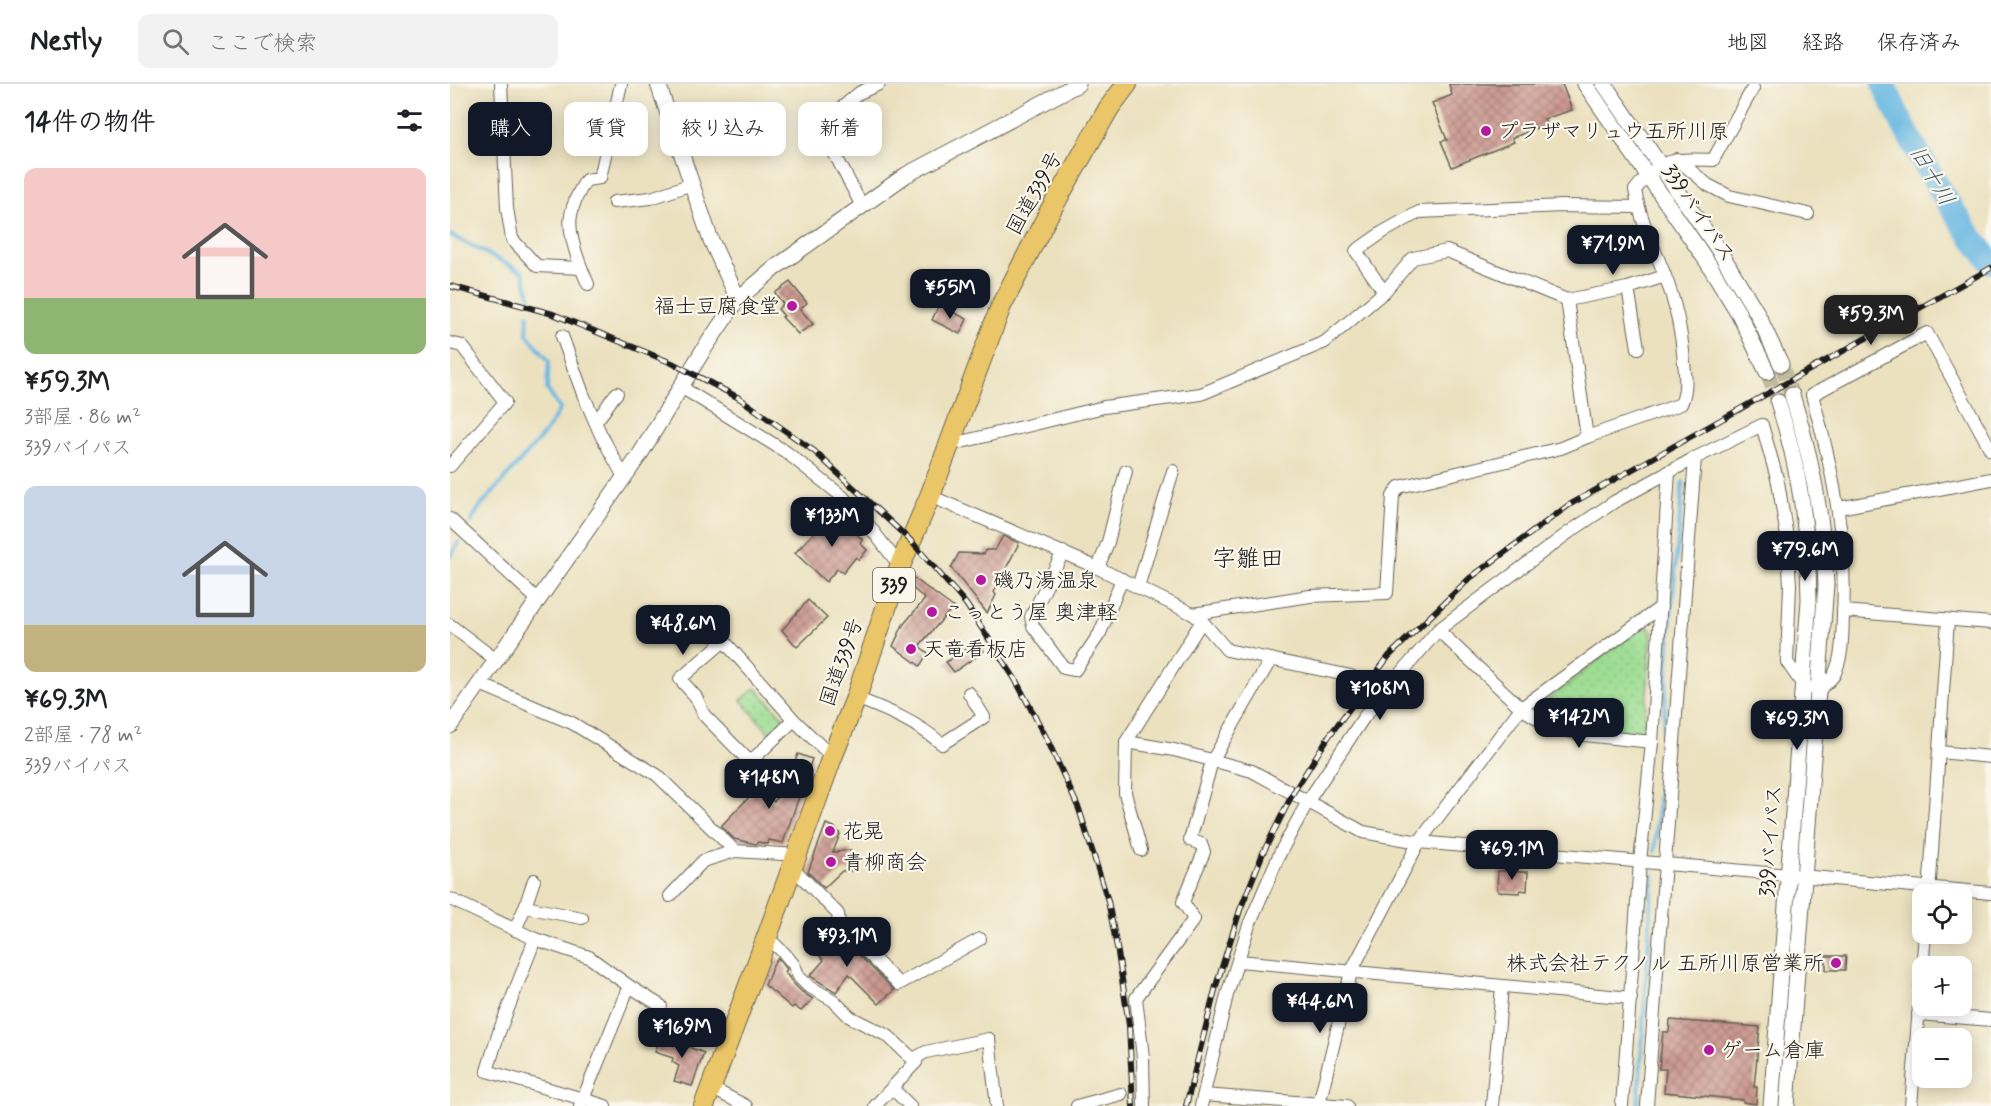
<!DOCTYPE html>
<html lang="ja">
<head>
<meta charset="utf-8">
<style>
	:root { --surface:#fff; --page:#f2f2f2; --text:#202124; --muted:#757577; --line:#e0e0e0; --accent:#111827 }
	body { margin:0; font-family:Mynerve,"Klee One",sans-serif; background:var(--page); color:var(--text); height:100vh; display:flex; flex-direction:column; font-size:22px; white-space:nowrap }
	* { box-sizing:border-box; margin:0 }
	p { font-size:20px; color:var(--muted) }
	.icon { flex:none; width:33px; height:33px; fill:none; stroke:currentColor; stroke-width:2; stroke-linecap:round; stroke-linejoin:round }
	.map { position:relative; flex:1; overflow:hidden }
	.details { display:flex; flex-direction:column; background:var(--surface); width:450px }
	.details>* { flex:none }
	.hud { position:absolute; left:18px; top:18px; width:570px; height:54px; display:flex; gap:12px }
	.fabs { position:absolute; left:1462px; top:800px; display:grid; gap:12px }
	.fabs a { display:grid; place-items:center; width:60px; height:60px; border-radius:12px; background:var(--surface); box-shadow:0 3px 15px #0003; font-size:30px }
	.price { position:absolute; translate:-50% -51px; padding:0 14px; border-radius:12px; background:var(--accent); color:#fff; font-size:20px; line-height:39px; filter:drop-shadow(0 2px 3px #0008) }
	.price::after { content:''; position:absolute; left:50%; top:36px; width:18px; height:14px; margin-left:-9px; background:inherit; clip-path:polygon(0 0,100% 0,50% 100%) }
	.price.current { background:#222; color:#fff }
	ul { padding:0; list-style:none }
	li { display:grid; align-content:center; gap:12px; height:318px; padding:0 24px }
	li span { display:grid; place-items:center; height:186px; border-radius:12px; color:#555 }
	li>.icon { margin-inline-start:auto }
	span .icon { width:108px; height:108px; fill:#fffc; stroke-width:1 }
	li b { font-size:26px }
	h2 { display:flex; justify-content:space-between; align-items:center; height:72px; padding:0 24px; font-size:26px }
	.chip { padding:0 21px; border-radius:12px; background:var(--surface); box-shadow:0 3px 15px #0003; font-size:21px; line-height:54px }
	.chip.current { background:var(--accent); color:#fff }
	header { display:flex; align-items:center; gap:36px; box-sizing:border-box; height:84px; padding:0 30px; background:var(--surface); border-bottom:2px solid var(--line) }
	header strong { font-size:28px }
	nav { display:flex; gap:33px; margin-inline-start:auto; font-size:21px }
	.search { width:420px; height:54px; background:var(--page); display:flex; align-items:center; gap:15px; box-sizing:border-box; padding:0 21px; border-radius:12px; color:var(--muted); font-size:22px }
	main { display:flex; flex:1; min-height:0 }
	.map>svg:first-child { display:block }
	.park { fill:url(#park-dots); stroke:#5c7c58; stroke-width:1.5 }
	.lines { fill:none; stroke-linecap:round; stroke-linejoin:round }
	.stream { stroke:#68b7e2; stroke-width:4 }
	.river { stroke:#68b7e2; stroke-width:24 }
	.building { fill:url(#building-cross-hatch) }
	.tertiary-tunnel { stroke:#c2ba9e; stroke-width:15; stroke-dasharray:15 8; stroke-linecap:butt }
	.minor-casing { stroke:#646155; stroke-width:14 }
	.tertiary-casing { stroke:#646155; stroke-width:17 }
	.trunk-casing { stroke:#646155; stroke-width:22 }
	.minor { stroke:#fff; stroke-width:12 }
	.tertiary { stroke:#fff; stroke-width:15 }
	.trunk { stroke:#ebc669; stroke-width:20 }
	.rail-casing { stroke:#1c1c1c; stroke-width:6 }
	.rail { stroke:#fbf7ec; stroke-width:4; stroke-dasharray:11; stroke-linecap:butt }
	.poi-dot { fill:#b5179e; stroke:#fbf7ec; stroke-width:2 }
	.labels { text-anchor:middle; stroke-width:4.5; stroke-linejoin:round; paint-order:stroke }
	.shield { fill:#fbf7ec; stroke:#5f5e5a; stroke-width:1.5 }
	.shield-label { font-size:20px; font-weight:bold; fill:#1c1c1c }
	.poi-label { font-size:21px; fill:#1c1c1c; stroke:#fbf7ec; text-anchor:start }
	.street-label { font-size:21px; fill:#1c1c1c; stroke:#fbf7ec }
	.water-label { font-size:22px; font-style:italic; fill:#3a5a6b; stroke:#fbf7ec }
	.quarter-label { font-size:24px; fill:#1c1c1c; stroke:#fbf7ec }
</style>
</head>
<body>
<header>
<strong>Nestly</strong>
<div class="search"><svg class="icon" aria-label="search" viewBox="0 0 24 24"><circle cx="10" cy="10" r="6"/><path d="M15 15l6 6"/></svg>ここで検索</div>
<nav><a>地図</a><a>経路</a><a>保存済み</a></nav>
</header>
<main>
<section class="details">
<h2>14件の物件<svg class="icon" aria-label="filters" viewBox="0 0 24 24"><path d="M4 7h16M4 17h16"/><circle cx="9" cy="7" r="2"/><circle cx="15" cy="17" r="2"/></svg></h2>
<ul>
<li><span style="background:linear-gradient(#f6c9c9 70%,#8fb573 0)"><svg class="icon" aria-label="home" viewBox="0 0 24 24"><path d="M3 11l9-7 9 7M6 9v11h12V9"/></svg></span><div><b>¥59.3M</b><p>3部屋 · 86 m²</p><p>339バイパス</p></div></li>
<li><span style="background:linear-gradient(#c9d6e8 75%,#c2b280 0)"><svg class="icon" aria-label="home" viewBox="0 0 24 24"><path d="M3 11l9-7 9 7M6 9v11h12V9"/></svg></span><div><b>¥69.3M</b><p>2部屋 · 78 m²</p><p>339バイパス</p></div></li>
</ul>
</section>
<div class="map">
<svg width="1541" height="1022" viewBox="0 0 1541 1022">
	<defs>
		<pattern id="park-dots" width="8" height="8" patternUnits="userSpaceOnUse" patternTransform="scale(1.5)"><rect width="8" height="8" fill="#9ddd93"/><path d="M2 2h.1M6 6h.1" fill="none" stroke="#87bd7e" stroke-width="1.8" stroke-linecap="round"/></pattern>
		<pattern id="building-cross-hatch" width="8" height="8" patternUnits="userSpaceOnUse" patternTransform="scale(1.5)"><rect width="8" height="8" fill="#cb988f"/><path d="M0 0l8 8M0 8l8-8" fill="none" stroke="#a47b74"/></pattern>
	</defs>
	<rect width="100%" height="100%" fill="#fbf7ec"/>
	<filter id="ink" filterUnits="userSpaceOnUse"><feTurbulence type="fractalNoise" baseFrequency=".0167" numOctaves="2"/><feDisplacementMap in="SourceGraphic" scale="12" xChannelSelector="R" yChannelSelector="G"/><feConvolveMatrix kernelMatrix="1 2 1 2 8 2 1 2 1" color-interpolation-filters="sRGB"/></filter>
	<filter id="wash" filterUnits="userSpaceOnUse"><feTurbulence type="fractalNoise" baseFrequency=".008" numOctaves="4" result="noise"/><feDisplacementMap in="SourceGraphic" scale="24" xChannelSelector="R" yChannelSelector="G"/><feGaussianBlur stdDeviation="1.35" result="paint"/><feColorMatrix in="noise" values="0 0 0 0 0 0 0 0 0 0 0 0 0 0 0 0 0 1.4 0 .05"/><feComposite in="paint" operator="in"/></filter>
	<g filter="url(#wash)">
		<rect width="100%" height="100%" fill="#ebe1bf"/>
		<!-- park -->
		<g class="park">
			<path d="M1193 541 1202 546 1194 646 1191 648C1151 646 1120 646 1085 626Z"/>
			<polygon points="306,604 333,633 333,639 321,651 291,616"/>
		</g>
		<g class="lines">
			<!-- stream -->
			<g class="stream">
				<polyline points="0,151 73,188 80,212"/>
				<polyline points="21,438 29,424 95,349 110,325 97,305 99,277 77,250 78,231"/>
				<polyline points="0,473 9,458"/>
				<polyline points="1205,767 1221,534 1233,398"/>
				<polyline points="1188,1022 1203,791"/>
			</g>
			<!-- river -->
			<path class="river" d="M1433 0C1463 64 1497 123 1541 178"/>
		</g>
		<g id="blocks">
			<!-- building -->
			<g class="building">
				<polygon points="999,0 1112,0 1122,26 1094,35 1096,40 1062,54 1064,58 1002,83 991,57 997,56 982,19 1002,11"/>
				<polygon points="340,198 357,219 350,225 363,240 348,250 332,233 334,232 328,225 333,220 325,209"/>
				<polygon points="489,221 517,235 510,250 482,236"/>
				<polygon points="383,428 413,456 410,459 417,466 409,476 406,473 393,489 387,485 376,498 345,469"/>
				<polygon points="553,452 569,459 544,508 546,511 537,529 501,484 509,469 534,470 536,466 545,466"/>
				<polygon points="461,492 503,523 469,562 478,569 470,582 443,562 453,541 475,515 457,499"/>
				<polygon points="358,516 377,534 347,563 332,546"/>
				<polygon points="528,557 534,567 504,588 496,578"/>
				<polygon points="348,670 362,675 333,759 319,756 318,760 308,758 306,760 284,755 271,742 308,704 324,718 338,696"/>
				<polygon points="376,740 384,743 390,750 383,768 401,766 401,787 392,787 374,804 358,788"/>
				<polygon points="1055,784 1068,784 1068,788 1078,788 1077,807 1070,806 1069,809 1049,808 1047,805 1048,787 1054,787"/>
				<polygon points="384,846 444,906 429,920 399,890 386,908 360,892 374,876 363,865"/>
				<polygon points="1376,872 1396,872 1395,886 1376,886"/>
				<polygon points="328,874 337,885 335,888 343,899 352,908 363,915 351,927 344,922 342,924 315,901 325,877"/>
				<polygon points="1220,936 1310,943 1304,1003 1307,1003 1306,1020 1293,1018 1293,1016 1214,1008 1216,985 1209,985 1213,948 1219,948"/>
				<polygon points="211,952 254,969 242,1002 224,997 229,982 222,978 223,974 205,968"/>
			</g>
		</g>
	</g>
	<g filter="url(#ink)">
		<use href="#blocks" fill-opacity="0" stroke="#646155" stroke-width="1.5"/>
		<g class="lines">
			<!-- tertiary-tunnel -->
			<g class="tertiary-tunnel">
				<polyline points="1331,280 1342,311"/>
				<polyline points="1317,288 1328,318"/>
			</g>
			<!-- minor casing -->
			<g class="minor-casing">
				<g id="minor">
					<polyline points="51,0 57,124 62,155 87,182 131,184"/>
					<polyline points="1227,75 1258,101 1279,112 1358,130"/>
					<polyline points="164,118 201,114 242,100"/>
					<polyline points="412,122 370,42 409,9 429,0"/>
					<path d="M138 200C130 182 117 151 121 131 123 118 129 107 136 96L150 94 171 0"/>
					<polyline points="1178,204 1188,264"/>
					<polyline points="934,208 906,167 933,148 969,128 1113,122 1188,123"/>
					<polyline points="1117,216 1178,204 1215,192"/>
					<polyline points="112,252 133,310 151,351 174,393"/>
					<polyline points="0,259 12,262 55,318 0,382"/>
					<polyline points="231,303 336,368 393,413 416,438 450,482"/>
					<path d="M145 337C155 329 158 318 167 309"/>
					<path d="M499 361 654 323 751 310 875 258 934 208 963 174 997 167 1117 216 1137 353 1231 320C1237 307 1236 293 1234 279 1232 249 1225 217 1214 189 1203 161 1190 135 1185 106 1211 73 1223 75 1263 76L1303 4"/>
					<polyline points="480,412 648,484 743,530 752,537 676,658 724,666 802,687 913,748 969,758 1541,809"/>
					<polyline points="1389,424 1541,395"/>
					<polyline points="0,435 87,515"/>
					<polyline points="613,468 581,533 583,542 614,584 625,586 650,549 672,495"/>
					<polyline points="648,484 658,458 676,387"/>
					<polyline points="688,503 723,387"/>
					<polyline points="1393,527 1541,539"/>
					<polyline points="199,529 228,551 253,535 274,557"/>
					<polyline points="743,530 860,512 937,509 943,412 949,403 1111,364 1137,353"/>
					<polyline points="752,537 777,566 901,592"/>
					<polyline points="0,541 46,576"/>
					<polyline points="988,546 1071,624 1101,643 1135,651 1202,658"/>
					<polyline points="30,600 122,639 207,691 285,767"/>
					<path d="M406 614C439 627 465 637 492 660L534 633 519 609"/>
					<polyline points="344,636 300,678 254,631 246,613 230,595 274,557 344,636 382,673"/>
					<polyline points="676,658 675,709 691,766"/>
					<polyline points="1489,668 1541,673"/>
					<polyline points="342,783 388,830 389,840 449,900 530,855"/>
					<polyline points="1479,810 1498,536"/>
					<polyline points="220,812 253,777 285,767 347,771"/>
					<polyline points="0,815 85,855 139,873 179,902 133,1015 155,1022"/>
					<polyline points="75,823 84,796"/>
					<polyline points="65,846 75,823 132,834"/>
					<polyline points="317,853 334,869 344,881 349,893 358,902 383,916 400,933 438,952 466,978 467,973 476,968 539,955 547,1022"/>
					<polyline points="85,855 49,948 37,987 133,1015 130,1022"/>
					<polyline points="789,877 1181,914"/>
					<polyline points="179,902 211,922"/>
					<polyline points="1468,930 1541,936"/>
					<polyline points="261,1004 296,1022"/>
					<polyline points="442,1004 460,1022"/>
					<polyline points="754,1011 897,1022"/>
					<polyline points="869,1020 901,888 969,758 1071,624 1211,523"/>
					<polyline points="425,1022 466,978"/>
					<polyline points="627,1022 671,1010"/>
					<polyline points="694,1022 693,973 686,914 744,835 733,818 754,768 751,760 740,756 762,677 821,575"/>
					<polyline points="751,1022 777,911 799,841 830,769 858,717 914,633 988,546 1118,449 1164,418 1245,374"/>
					<polyline points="1042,1022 1052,902"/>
					<polyline points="1172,1022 1190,778 1202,658 1219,387"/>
					<path d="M1197 1022 1245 374 1312 341 1328 398 1337 453 1340 501 1337 578 1353 601 1368 607C1373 602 1380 597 1384 591 1393 572 1392 553 1393 533 1397 455 1383 385 1362 311L1477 249 1541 366"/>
					<polyline points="1461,1022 1475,849"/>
				</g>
			</g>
			<!-- tertiary casing -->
			<g class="tertiary-casing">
				<g id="tertiary">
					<polyline points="208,0 260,154 288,215"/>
					<polyline points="1135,0 1258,179 1289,230 1317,288"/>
					<polyline points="1154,0 1270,168 1307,229 1331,280"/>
					<polyline points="0,642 189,372 252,268 288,215 326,183 456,91 628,0"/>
					<path d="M1321 1022 1359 516C1358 445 1350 386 1328 318"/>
					<path d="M1337 1022 1376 500C1373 435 1362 373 1342 311"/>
				</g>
			</g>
			<!-- trunk casing -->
			<g class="trunk-casing">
				<polyline id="trunk" points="254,1022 317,853 382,673 406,614 450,482 480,412 551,222 599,129 659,24 677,0"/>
			</g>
			<!-- minor -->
			<use href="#minor" class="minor"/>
			<!-- tertiary -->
			<use href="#tertiary" class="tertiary"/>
			<!-- trunk -->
			<use href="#trunk" class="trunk"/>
			<!-- rail casing -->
			<g class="rail-casing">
				<g id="rail">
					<polyline points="0,202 103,230 222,279 289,314 364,367 461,457 516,520 565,595 597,655 629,725 658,817 668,869 679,941 683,1022"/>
					<polyline points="736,1022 766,902 790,826 813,769 843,709 879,652 939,572 1020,494 1119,421 1541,184"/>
				</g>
			</g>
			<!-- rail -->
			<use href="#rail" class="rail"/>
		</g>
	</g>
	<!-- markers -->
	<g class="poi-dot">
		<circle cx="1036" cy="47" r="6"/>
		<circle cx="342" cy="222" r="6"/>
		<circle cx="531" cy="496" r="6"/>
		<circle cx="482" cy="528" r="6"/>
		<circle cx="461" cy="565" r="6"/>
		<circle cx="380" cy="747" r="6"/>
		<circle cx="381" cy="778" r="6"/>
		<circle cx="1386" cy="879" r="6"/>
		<circle cx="1259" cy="966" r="6"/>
	</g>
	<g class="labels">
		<!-- shield labels -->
		<rect class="shield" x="423" y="484" width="42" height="34" rx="4.5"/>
		<g class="shield-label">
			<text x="444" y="508">339</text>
		</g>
		<!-- poi labels -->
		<g class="poi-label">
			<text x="1048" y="54">プラザマリュウ五所川原</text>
			<text x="330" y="229" text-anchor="end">福士豆腐食堂</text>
			<text x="543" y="503">磯乃湯温泉</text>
			<text x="494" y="535">こっとう屋 奥津軽</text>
			<text x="473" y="572">天竜看板店</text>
			<text x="392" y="754">花晃</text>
			<text x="393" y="785">青柳商会</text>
			<text x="1374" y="886" text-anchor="end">株式会社テクノル 五所川原営業所</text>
			<text x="1271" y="973">ゲーム倉庫</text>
		</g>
		<!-- street labels -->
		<g class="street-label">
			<text transform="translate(584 109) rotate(-61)" y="7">国道339号</text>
			<text transform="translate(1249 129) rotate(56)" y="7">339バイパス</text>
			<text transform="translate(391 578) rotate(-71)" y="7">国道339号</text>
			<text transform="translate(1320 757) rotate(-86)" y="7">339バイパス</text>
		</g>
		<!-- water labels -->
		<g class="water-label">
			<text transform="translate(1483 91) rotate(59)" y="8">旧十川</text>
		</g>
		<!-- quarter labels -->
		<g class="quarter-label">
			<text x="798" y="482">字雛田</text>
		</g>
	</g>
</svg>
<div class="fabs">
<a><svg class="icon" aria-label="locate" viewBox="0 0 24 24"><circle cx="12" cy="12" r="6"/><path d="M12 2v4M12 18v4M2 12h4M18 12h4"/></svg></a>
<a>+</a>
<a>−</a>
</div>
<b class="price" style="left:1163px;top:192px">¥71.9M</b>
<b class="price" style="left:500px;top:236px">¥55M</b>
<b class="price current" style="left:1421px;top:262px">¥59.3M</b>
<b class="price" style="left:382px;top:464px">¥133M</b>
<b class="price" style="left:1355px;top:498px">¥79.6M</b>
<b class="price" style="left:233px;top:572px">¥48.6M</b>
<b class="price" style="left:930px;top:637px">¥108M</b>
<b class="price" style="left:1129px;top:665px">¥142M</b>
<b class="price" style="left:1347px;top:667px">¥69.3M</b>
<b class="price" style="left:319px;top:726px">¥148M</b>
<b class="price" style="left:1062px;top:797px">¥69.1M</b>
<b class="price" style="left:397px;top:884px">¥93.1M</b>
<b class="price" style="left:870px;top:950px">¥44.6M</b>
<b class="price" style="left:232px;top:975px">¥169M</b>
<div class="hud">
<a class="chip current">購入</a>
<a class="chip">賃貸</a>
<a class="chip">絞り込み</a>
<a class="chip">新着</a>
</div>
</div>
</main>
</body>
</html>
